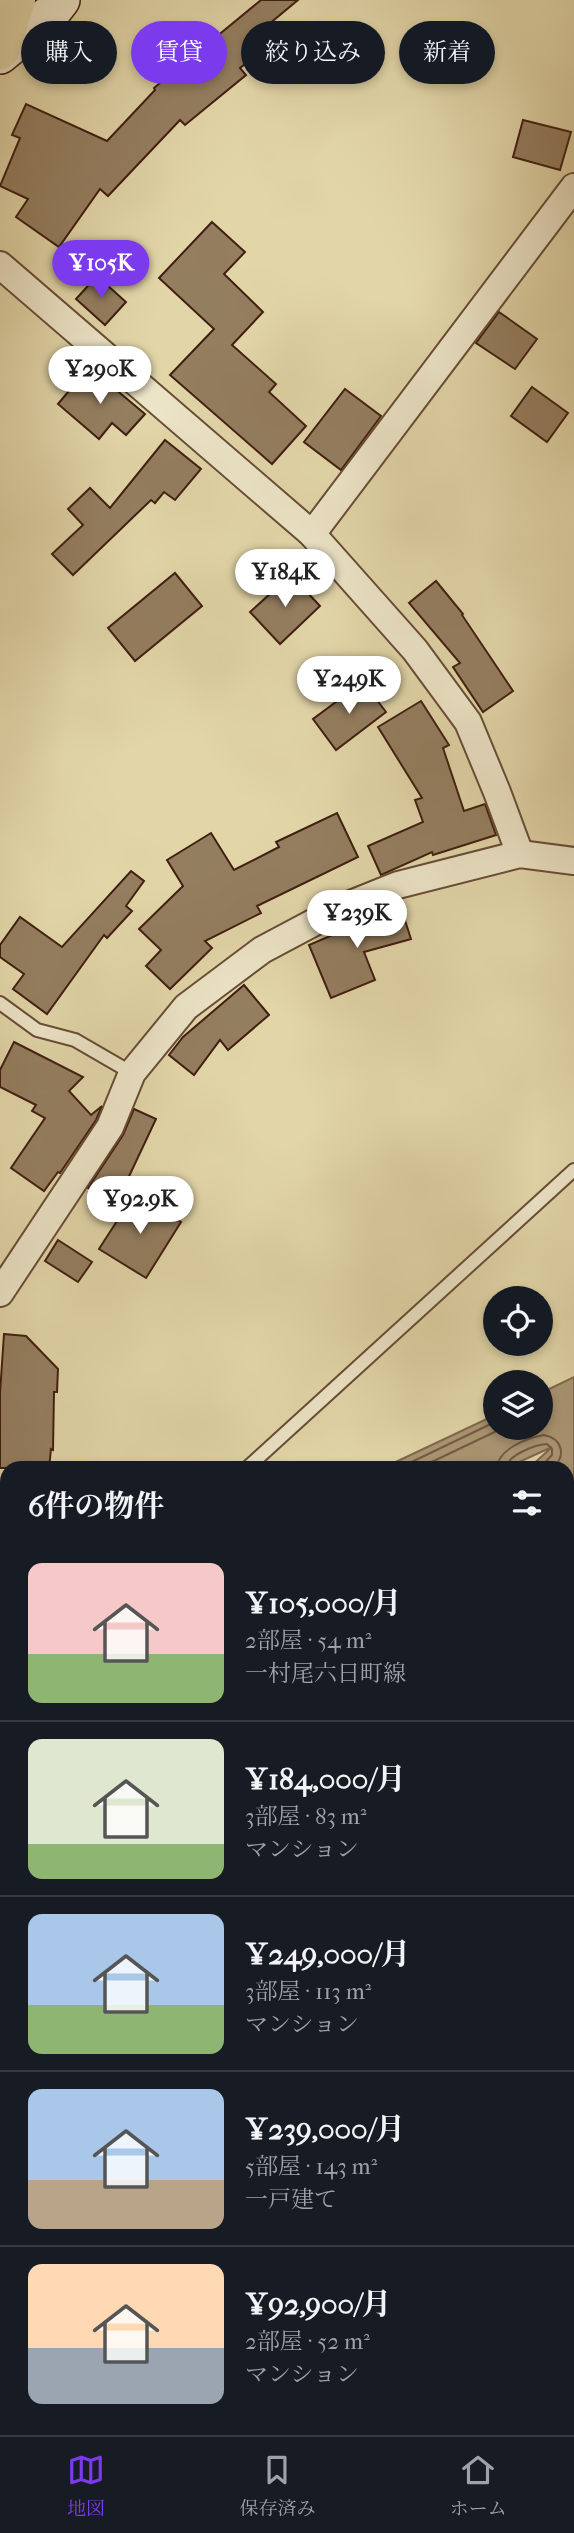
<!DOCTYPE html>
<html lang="ja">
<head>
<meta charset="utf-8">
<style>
	:root { --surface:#171b24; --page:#20242c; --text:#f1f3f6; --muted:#9ea1a6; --line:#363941; --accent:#7c3aed }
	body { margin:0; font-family:"IM FELL French Canon","Noto Serif JP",serif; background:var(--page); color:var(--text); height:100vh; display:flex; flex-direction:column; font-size:26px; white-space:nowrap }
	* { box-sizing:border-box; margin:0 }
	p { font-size:23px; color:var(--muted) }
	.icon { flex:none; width:38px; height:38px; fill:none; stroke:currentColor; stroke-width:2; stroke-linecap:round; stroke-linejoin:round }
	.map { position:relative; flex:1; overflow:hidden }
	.panel { position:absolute; left:0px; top:1461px; width:574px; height:975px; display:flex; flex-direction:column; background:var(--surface); border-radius:21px 21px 0 0; box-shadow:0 4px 10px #0003 }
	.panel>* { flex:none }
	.guide { position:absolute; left:21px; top:21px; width:532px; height:63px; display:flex; gap:14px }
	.controls { position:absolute; left:483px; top:1286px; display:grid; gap:14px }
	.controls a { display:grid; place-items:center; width:70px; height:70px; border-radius:50%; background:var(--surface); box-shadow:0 4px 10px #0003; font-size:35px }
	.price { position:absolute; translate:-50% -60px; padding:0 16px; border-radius:24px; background:#fff; color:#222; font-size:23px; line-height:46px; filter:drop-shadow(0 2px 4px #0008) }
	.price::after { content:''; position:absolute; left:50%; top:42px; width:21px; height:16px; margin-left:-10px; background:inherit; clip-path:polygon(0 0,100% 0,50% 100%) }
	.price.on { background:var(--accent); color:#fff }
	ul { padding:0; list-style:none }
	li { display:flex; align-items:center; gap:21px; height:175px; padding:0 28px }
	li+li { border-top:2px solid var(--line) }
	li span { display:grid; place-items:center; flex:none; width:196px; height:140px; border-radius:14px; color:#555 }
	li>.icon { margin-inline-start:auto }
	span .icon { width:84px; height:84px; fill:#fffc; stroke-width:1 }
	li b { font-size:30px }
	h2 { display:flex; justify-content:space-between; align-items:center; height:84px; padding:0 28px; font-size:30px }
	.pill { padding:0 24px; border-radius:32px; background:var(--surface); box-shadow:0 4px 10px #0003; font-size:24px; line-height:63px }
	.pill.on { background:var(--accent); color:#fff }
	.dock { display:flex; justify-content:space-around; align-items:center; height:98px; border-top:2px solid var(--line); background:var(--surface); font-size:19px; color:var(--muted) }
	.dock a { display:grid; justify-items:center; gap:4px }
	.dock .on { color:var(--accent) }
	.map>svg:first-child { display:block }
	.water { fill:#ab9775; stroke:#80674d; stroke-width:2 }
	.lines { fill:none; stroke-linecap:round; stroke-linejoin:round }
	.shore { stroke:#765a42; stroke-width:2 }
	.stream { stroke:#80674d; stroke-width:9 }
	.building { fill:#947e60; stroke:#401e10; stroke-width:2 }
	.lane-casing { stroke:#684c36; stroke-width:16 }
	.street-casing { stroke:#684c36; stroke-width:30 }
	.secondary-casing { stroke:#401e10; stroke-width:40 }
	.highway-casing { stroke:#401e10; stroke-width:42 }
	.lane { stroke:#ece4c7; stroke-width:12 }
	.street { stroke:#ece4c7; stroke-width:26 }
	.secondary { stroke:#ece4c7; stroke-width:37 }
	.highway { stroke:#e2d6a9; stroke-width:38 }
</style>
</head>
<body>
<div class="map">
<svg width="574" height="2435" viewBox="0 0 574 2435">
	<rect width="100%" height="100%" fill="#e2d6a9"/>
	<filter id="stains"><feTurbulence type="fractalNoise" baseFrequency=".00286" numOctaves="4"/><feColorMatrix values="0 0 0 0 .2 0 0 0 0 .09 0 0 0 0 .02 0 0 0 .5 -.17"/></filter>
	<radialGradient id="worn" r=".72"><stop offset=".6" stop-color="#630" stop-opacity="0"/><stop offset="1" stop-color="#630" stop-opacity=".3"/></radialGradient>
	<!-- water -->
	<g class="water">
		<polygon points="574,1377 574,1846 567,1860 567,1468 529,1468 552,1447 506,1468 383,1468 495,1415 495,1428 541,1428 541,1393"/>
		<polygon points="7,2243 7,2429 336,2429 334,2435 0,2435 0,2264"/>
	</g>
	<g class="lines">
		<!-- shore -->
		<g class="shore">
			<polyline points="399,1468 495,1422"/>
			<polyline points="419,1468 503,1428"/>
			<path d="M497 1468C498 1449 527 1438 544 1435 563 1439 566 1456 553 1468"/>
			<path d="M506 1468C508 1455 534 1445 547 1444L552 1449V1455L540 1468"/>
		</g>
		<!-- stream -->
		<polyline class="stream" points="0,1829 7,1820"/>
	</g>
	<!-- building -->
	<g class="building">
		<polygon points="261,0 298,0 256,35 266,48 240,68 246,75 185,125 180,120 108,196 100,189 59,247 16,217 28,199 0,186 20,138 12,135 26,104 107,141 155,90 154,88"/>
		<polygon points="523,120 571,132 560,170 513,157"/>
		<polygon points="212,222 245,252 224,274 263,312 232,345 276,384 269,392 306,426 272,464 170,375 214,329 159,278"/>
		<polygon points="97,276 126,302 105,325 76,299"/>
		<polygon points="499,312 537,339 515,369 476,343"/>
		<polygon points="89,367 145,414 126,435 112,423 99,439 58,404"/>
		<polygon points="532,387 568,413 547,442 511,416"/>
		<polygon points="345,389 381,416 341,470 304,442"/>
		<polygon points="165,440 201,469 175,500 164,492 155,503 151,500 73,575 52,554 83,525 68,509 90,488 110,508"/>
		<polygon points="175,573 202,606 135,661 108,628"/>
		<polygon points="291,575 320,606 280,644 250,612"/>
		<polygon points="436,581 463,614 462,615 513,691 483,712 453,667 460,663 409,603"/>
		<polygon points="363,682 386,712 336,750 313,719"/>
		<polygon points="421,701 449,745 443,748 464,811 485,804 496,835 433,855 432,852 381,875 368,846 423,822 415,800 422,798 378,727"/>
		<polygon points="337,813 358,857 257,906 261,913 205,941 212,948 170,989 146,966 161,950 139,929 183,886 167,860 211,833 234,870 279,847 276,842"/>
		<polygon points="131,871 144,881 126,906 132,911 107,938 104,935 47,1014 13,989 24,974 0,957 0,945 20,917 62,947"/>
		<polygon points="400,905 411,939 364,952 375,980 331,998 309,945 377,916 376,913"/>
		<polygon points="244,985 269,1015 228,1050 220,1040 194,1075 169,1055 183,1037"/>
		<polygon points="14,1042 83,1077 69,1091 91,1115 102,1106 96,1120 60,1173 58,1172 44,1191 11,1168 45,1118 32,1111 36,1105 0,1087 0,1070"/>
		<polygon points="134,1109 156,1119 116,1204 88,1188 123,1135"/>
		<polygon points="135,1193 181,1222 146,1278 99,1249"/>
		<polygon points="58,1240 92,1262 78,1282 45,1261"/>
		<polygon points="4,1334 26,1336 58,1369 57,1392 54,1392 53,1450 51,1449 49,1468 0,1468 0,1393"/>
	</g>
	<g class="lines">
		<!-- lane casing -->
		<g class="lane-casing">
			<g id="lane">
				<polyline points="0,1003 37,1030 75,1040 132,1073"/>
				<polyline points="247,1468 574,1170"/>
				<polyline points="0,1934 7,1925"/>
			</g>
		</g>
		<!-- street casing -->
		<g class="street-casing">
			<g id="street">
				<polyline points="0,265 312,534 415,650 468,722 497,792 520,854"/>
				<polyline points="312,534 574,187"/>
				<polyline points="0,1293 110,1127 132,1073 186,1007 262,950 341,908 398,885 520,854 574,861"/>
			</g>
		</g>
		<!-- secondary casing -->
		<g class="secondary-casing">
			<polyline id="secondary" points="0,55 51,13 61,0"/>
		</g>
		<!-- highway casing -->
		<g class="highway-casing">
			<polyline id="highway" points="0,50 16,0"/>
		</g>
		<!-- lane -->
		<use href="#lane" class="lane"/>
		<!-- street -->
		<use href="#street" class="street"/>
		<!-- secondary -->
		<use href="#secondary" class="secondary"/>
		<!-- highway -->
		<use href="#highway" class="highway"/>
	</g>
	<rect width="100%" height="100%" filter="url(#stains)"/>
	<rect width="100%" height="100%" fill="url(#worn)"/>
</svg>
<div class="controls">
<a><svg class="icon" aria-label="locate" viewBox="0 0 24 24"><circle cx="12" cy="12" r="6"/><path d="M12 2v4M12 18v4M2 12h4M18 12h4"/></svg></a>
<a><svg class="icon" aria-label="layers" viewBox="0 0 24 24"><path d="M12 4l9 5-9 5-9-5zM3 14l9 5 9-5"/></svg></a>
</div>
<b class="price on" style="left:101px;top:300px">¥105K</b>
<b class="price" style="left:100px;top:406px">¥290K</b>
<b class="price" style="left:285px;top:609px">¥184K</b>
<b class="price" style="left:349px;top:716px">¥249K</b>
<b class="price" style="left:357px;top:950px">¥239K</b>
<b class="price" style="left:140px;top:1236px">¥92.9K</b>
<div class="guide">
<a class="pill">購入</a>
<a class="pill on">賃貸</a>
<a class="pill">絞り込み</a>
<a class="pill">新着</a>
</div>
<section class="panel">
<h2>6件の物件<svg class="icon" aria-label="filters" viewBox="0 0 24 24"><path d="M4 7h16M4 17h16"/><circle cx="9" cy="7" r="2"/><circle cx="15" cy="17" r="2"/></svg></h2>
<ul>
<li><span style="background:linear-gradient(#f6c9c9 65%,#8fb573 0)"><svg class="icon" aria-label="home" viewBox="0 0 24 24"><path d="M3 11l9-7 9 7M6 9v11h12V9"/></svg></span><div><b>¥105,000/月</b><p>2部屋 · 54 m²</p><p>一村尾六日町線</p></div></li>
<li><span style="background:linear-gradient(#dfe7d0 75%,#8fb573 0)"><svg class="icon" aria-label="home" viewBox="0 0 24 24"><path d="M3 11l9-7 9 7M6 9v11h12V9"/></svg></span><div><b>¥184,000/月</b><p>3部屋 · 83 m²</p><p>マンション</p></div></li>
<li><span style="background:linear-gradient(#a9c7e8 65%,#8fb573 0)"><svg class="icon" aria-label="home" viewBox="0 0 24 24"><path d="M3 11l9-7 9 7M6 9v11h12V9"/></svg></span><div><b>¥249,000/月</b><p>3部屋 · 113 m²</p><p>マンション</p></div></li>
<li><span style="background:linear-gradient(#a9c7e8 65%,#b9a48a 0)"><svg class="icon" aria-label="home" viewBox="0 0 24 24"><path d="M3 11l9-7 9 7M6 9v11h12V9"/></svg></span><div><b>¥239,000/月</b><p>5部屋 · 143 m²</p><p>一戸建て</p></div></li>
<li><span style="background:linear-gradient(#ffd9b3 60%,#9aa5b1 0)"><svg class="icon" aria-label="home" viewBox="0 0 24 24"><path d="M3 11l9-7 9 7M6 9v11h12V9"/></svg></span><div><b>¥92,900/月</b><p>2部屋 · 52 m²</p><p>マンション</p></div></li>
</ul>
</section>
</div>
<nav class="dock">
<a class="on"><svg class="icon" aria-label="map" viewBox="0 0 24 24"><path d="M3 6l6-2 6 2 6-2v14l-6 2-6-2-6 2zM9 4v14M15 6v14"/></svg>地図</a>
<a><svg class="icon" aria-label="saved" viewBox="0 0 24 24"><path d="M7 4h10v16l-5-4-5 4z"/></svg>保存済み</a>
<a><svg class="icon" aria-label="home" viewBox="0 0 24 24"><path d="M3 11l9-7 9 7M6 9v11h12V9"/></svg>ホーム</a>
</nav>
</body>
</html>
